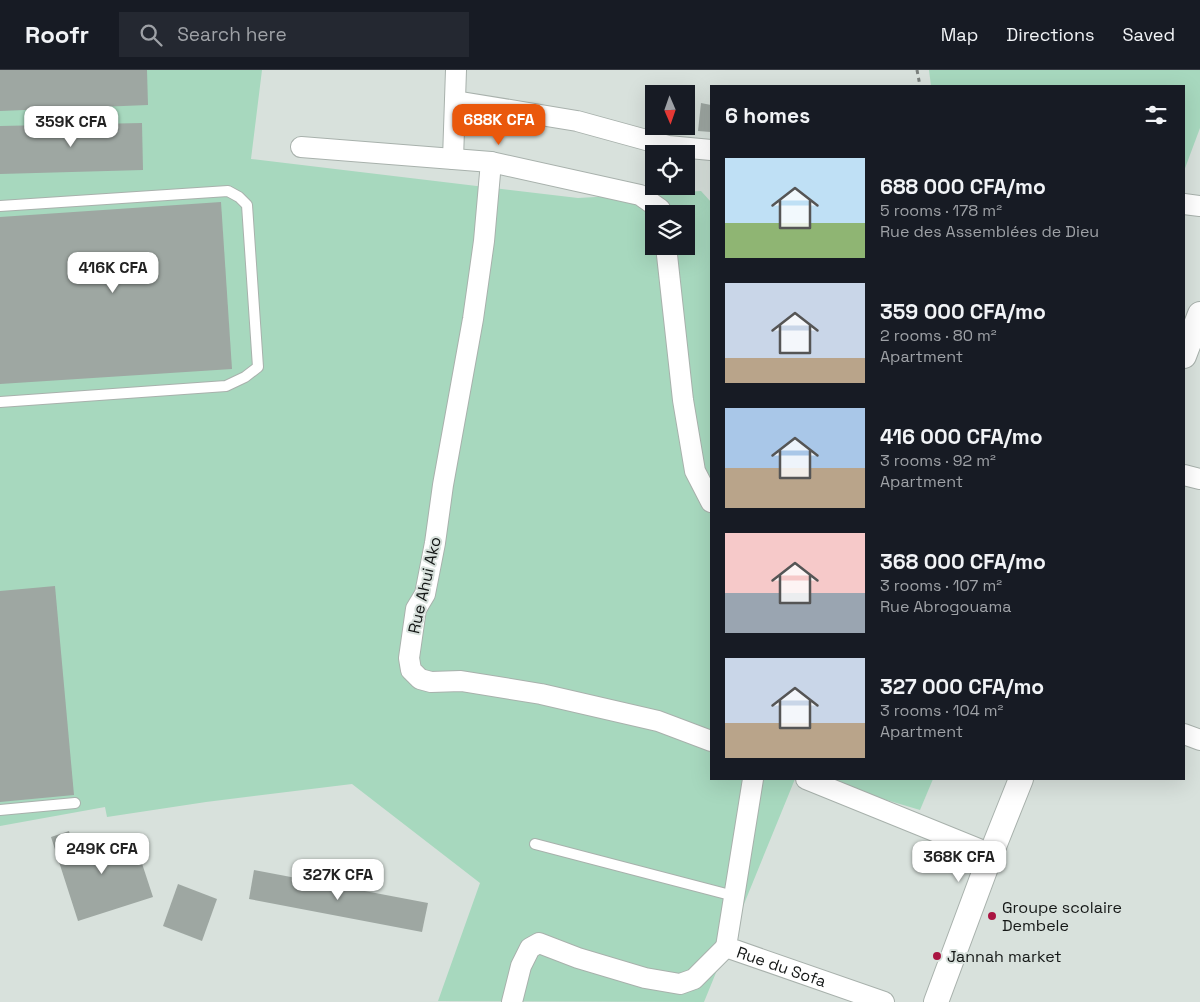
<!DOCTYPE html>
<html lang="en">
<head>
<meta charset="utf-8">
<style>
	:root { --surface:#171b24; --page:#242831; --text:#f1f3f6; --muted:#9ea1a6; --line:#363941; --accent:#ea580c }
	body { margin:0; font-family:"Space Grotesk",sans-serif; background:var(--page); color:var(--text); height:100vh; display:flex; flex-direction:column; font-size:19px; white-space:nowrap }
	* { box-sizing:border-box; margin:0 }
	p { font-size:16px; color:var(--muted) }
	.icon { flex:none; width:28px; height:28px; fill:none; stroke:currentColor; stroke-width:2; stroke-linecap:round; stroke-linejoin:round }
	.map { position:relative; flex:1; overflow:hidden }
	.panel { position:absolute; left:710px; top:15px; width:475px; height:695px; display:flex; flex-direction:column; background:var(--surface); border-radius:0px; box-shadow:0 5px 20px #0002 }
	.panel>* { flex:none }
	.needle { width:32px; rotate:178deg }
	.tools { position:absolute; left:645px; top:15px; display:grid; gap:10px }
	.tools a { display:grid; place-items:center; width:50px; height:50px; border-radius:0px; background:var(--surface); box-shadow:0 5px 20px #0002; font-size:25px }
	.price { position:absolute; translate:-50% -42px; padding:0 11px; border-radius:10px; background:#fff; color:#222; font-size:16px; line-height:32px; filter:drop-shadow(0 1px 2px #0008) }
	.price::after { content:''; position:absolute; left:50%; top:30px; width:15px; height:11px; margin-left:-8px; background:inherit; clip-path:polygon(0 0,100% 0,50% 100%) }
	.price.current { background:var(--accent); color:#fff }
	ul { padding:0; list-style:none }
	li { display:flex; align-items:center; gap:15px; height:125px; padding:0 15px }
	li span { display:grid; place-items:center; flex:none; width:140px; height:100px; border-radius:0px; color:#555 }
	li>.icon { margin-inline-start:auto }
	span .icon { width:60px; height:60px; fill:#fffc; stroke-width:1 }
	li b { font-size:21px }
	h2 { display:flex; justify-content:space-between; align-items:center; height:60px; padding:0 15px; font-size:21px }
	header { display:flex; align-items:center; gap:30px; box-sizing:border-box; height:70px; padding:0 25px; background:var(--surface); border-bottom:1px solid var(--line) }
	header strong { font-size:24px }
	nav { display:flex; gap:28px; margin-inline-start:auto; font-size:18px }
	.search { width:350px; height:45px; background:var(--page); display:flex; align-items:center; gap:12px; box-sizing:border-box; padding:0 18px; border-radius:0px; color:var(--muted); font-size:19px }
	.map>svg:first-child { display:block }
	.green { fill:#a7d8be; fill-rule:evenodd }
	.building { fill:#9ea7a2 }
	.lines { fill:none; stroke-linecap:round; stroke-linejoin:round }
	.service-casing { stroke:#a8b1ac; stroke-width:12 }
	.minor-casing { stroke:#a8b1ac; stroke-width:22 }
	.tertiary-casing { stroke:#a8b1ac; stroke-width:26 }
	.path { stroke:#7b817e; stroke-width:3; stroke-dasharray:4 4; stroke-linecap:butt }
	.service { stroke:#fff; stroke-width:10 }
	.minor { stroke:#fff; stroke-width:20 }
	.tertiary { stroke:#fff; stroke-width:24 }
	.poi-dot { fill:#aa1542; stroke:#d8e1dc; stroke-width:2 }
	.labels { text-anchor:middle; stroke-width:4; stroke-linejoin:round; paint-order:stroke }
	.street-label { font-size:16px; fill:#141716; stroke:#d8e1dc }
	.poi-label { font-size:16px; fill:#141716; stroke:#d8e1dc; text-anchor:start }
</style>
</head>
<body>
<header>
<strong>Roofr</strong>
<div class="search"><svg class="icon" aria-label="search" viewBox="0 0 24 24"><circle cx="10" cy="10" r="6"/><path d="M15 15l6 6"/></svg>Search here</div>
<nav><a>Map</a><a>Directions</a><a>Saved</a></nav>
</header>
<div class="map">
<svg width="1200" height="932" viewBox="0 0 1200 932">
	<rect width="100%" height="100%" fill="#d8e1dc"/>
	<!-- green -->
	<g class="green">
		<path d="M0 0H262L251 89 578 128 701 121 711 132V709H795L704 932 438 931 480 813 352 714 206 732 107 747 105 737 0 756ZM654 144H686V176H654Z"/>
		<polygon points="929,0 1200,0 1200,58 1184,101 1184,16 931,16"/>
		<polygon points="816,709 933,709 920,740"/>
	</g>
	<!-- building -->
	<g class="building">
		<polygon points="0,0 147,0 148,35 0,41"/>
		<polygon points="701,33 711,35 711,62 698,61"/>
		<polygon points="142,53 143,100 0,104 0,56"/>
		<polygon points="221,132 232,299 0,314 0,147"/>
		<polygon points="55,516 74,725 0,732 0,521"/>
		<polygon points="69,761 75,782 132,763 153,827 78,851 51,767"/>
		<polygon points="254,800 428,833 422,862 249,829"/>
		<polygon points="178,814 217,829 202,871 163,856"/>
	</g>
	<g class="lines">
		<!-- service casing -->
		<g class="service-casing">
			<g id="service">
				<polyline points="0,136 228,121 239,127 247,135 258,297 245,307 226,316 0,332"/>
				<polyline points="0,740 75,733"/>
				<polyline points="535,774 734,826"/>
			</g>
		</g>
		<!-- minor casing -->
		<g class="minor-casing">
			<g id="minor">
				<polyline points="455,31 577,51 668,76 711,80"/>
				<polyline points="301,77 491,92 640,125 660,139 660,144"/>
				<polyline points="453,89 456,0"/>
				<polyline points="491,92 484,171 473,249 443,415 435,473 425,524 416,539 409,588 411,600 420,609 431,612 461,611 541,624 658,651 711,671"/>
				<polyline points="1184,134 1200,136"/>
				<polyline points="666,176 683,330 695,401 711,432"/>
				<polyline points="1184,405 1200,409"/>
				<polyline points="1184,664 1200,670"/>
				<path id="s1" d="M753 709 726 877 884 932"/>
				<polyline points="806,709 991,784"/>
				<polyline points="512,932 521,896 530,878 539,873 578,888 645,908 680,914 694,909 726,877"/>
			</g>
		</g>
		<!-- tertiary casing -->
		<g class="tertiary-casing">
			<g id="tertiary">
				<polyline points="1184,286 1200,244"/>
				<polyline points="936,932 991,784 1021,709"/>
			</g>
		</g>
		<!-- path -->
		<polyline class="path" points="917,0 920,16"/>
		<!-- service -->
		<use href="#service" class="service"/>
		<!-- minor -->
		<use href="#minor" class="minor"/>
		<!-- tertiary -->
		<use href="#tertiary" class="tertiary"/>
	</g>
	<!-- markers -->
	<g class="poi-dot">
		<circle cx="992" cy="846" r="5"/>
		<circle cx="937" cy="886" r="5"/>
	</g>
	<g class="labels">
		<!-- street labels -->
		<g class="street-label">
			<text transform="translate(424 515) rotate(-77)" y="6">Rue Ahui Ako</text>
			<text dy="6" stroke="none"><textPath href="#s1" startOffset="229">Rue du Sofa</textPath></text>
		</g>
		<!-- poi labels -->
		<g class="poi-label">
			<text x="1002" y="843">Groupe scolaire<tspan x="1002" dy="18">Dembele</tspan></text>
			<text x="947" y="892">Jannah market</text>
		</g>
	</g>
</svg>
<div class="tools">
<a><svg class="needle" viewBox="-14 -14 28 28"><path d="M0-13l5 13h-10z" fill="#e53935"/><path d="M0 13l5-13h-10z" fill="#9ea1a6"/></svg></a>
<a><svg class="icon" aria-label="locate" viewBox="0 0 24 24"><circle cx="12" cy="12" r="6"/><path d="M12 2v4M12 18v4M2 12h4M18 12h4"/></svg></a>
<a><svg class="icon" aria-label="layers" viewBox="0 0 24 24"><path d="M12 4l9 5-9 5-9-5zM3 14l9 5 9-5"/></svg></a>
</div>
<b class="price current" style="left:499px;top:76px">688K CFA</b>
<b class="price" style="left:71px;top:78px">359K CFA</b>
<b class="price" style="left:113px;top:224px">416K CFA</b>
<b class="price" style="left:102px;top:805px">249K CFA</b>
<b class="price" style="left:959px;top:813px">368K CFA</b>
<b class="price" style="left:338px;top:831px">327K CFA</b>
<section class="panel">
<h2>6 homes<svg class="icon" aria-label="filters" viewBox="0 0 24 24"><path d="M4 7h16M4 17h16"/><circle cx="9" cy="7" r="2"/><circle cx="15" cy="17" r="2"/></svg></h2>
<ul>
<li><span style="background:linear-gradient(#bfe0f5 65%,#8fb573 0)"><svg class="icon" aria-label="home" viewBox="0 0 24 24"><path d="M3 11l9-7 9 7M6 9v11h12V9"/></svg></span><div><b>688 000 CFA/mo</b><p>5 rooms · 178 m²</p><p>Rue des Assemblées de Dieu</p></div></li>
<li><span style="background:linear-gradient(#c9d6e8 75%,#b9a48a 0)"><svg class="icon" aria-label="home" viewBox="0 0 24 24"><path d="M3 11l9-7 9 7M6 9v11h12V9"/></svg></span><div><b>359 000 CFA/mo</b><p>2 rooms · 80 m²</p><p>Apartment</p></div></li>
<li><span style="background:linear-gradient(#a9c7e8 60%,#b9a48a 0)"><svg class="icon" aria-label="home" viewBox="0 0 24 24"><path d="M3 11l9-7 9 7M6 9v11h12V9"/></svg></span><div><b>416 000 CFA/mo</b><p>3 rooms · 92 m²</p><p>Apartment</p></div></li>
<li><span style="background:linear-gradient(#f6c9c9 60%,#9aa5b1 0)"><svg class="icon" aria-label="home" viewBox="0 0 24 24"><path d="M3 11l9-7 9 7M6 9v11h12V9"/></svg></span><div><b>368 000 CFA/mo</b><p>3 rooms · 107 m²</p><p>Rue Abrogouama</p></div></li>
<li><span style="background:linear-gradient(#c9d6e8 65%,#b9a48a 0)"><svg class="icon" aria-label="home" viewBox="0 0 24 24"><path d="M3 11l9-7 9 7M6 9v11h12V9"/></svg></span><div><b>327 000 CFA/mo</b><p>3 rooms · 104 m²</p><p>Apartment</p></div></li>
</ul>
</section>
</div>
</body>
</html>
